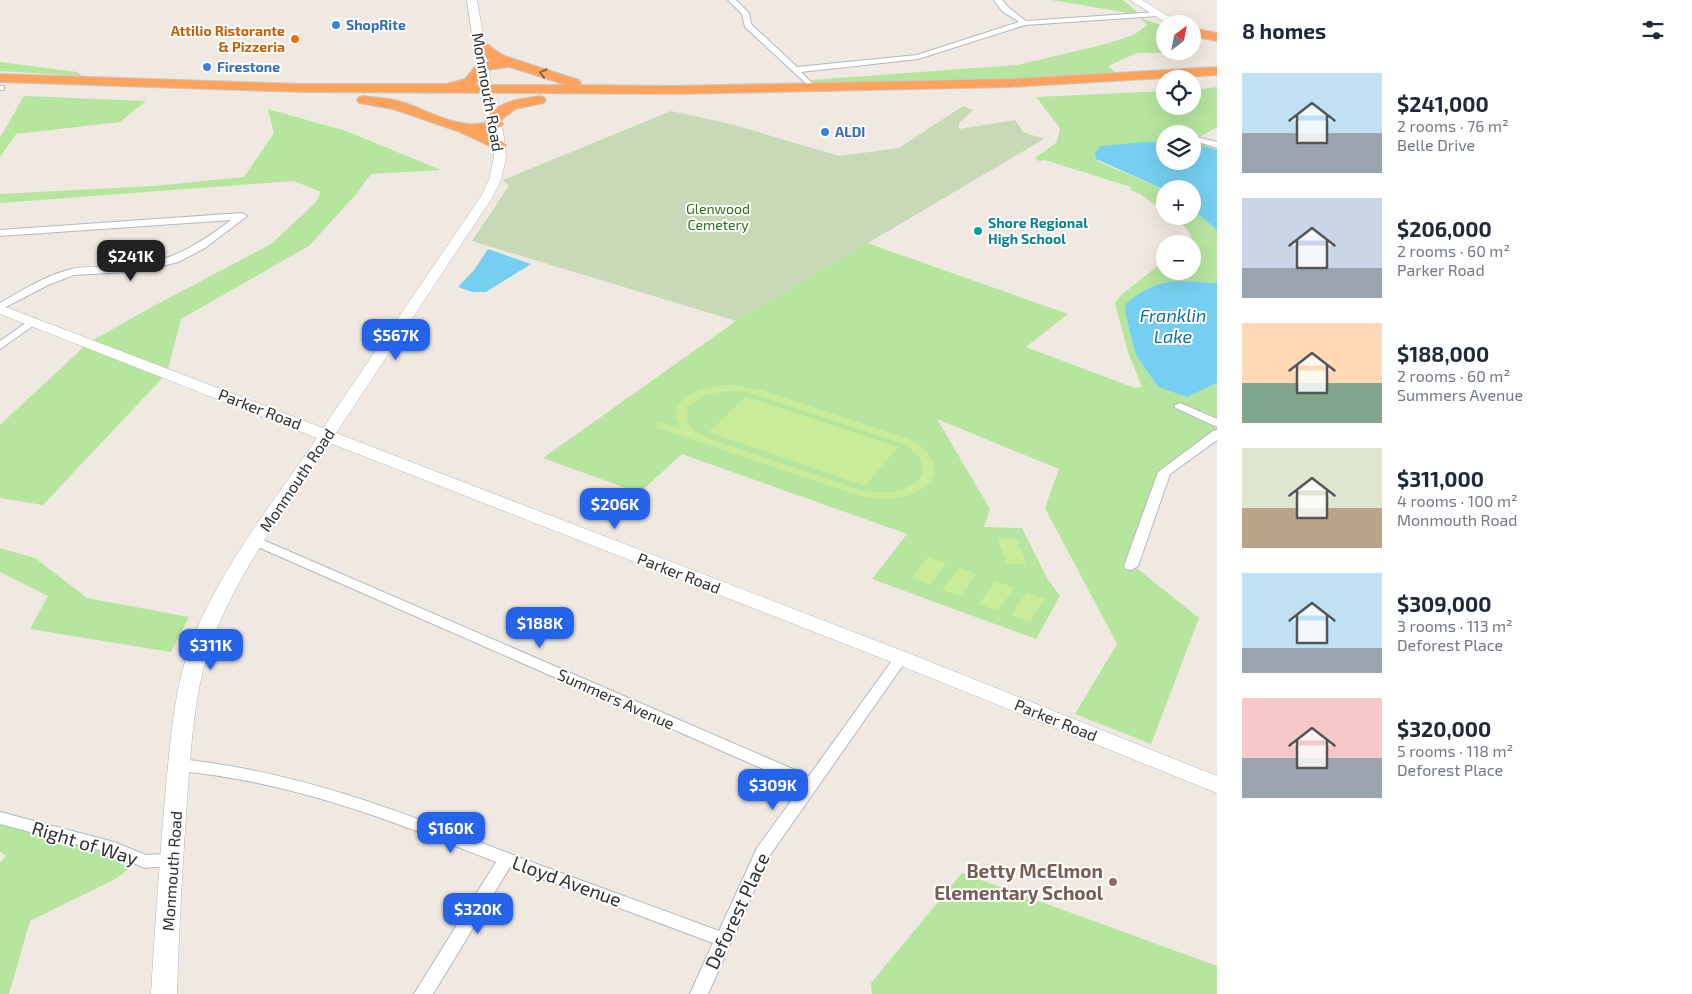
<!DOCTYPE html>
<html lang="en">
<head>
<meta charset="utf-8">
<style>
	:root { --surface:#fff; --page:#f6f6f7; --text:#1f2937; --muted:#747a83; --accent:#2563eb }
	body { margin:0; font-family:"Exo 2",sans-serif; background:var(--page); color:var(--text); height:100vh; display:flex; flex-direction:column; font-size:19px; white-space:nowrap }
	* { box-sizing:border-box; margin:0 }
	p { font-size:16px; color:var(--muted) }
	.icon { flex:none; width:28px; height:28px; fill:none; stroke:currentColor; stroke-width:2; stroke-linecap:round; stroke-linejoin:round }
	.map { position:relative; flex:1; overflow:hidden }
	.side { display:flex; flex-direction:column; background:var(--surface); width:475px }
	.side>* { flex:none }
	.needle { width:32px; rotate:32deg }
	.buttons { position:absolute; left:1156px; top:15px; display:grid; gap:10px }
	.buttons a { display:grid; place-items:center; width:45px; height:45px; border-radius:50%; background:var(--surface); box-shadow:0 5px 20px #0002; font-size:25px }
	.price { position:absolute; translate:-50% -42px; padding:0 11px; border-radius:10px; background:var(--accent); color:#fff; font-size:16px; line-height:32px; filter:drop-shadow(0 1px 2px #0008) }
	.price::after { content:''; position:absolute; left:50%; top:30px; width:15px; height:11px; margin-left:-8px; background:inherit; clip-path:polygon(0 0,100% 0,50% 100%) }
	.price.selected { background:#222; color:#fff }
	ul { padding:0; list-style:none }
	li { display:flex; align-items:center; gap:15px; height:125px; padding:0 25px }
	li span { display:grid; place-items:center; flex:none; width:140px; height:100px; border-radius:0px; color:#555 }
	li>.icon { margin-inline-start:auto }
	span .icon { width:60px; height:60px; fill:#fffc; stroke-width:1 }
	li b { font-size:21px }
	h2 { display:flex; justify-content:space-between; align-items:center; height:60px; padding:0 25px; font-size:21px }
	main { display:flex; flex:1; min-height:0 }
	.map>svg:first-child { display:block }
	.green { fill:#b6e59e }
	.cemetery { fill:#c8d9b8 }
	.pitch { fill:#c9ec9a; fill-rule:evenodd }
	.water { fill:#75cff0 }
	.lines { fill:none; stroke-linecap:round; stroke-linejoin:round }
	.street-casing { stroke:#b4b7c1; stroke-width:2 }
	.secondary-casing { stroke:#b4b7c1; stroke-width:1 }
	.highway-casing { stroke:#c9c9c9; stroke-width:2 }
	.street { fill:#fff; fill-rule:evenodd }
	.secondary { fill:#fff; fill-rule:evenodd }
	.highway { fill:#ffa35c; fill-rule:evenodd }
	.oneway { stroke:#8c6343 }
	.shop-dot { fill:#3f7fe0; stroke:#fff; stroke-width:2 }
	.food-dot { fill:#e8710a; stroke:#fff; stroke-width:2 }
	.culture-dot { fill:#0f9aa8; stroke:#fff; stroke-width:2 }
	.education-dot { fill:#8d6e63; stroke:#fff; stroke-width:2 }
	.labels { text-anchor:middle; stroke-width:4; stroke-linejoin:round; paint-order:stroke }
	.far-shop-label { font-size:14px; font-weight:bold; fill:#366cbe; stroke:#fff; text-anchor:start }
	.far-food-label { font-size:14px; font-weight:bold; fill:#c56008; stroke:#fff; text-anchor:end }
	.far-park-label { font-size:14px; fill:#2c6e1b; stroke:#fff }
	.far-culture-label { font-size:14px; font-weight:bold; fill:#0d838f; stroke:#fff; text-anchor:start }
	.street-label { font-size:16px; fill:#2e2e2e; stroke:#fff }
	.water-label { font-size:18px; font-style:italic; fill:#0d6fa3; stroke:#fff }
	.near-street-label { font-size:19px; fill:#2e2e2e; stroke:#fff }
	.near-education-label { font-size:19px; font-weight:bold; fill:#785e54; stroke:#fff; text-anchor:end }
</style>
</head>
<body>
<main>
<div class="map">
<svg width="1217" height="994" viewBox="0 0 1217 994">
	<rect width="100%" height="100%" fill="#efe9e1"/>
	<!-- green -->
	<g class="green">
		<polygon points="1051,0 1123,0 1141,15"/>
		<path d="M1140 18 1165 26V43L1160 44 1165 48V51L1172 53H1137L1108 66 1115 72C1016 82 915 81 815 83L811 80 1017 65 1106 44 1134 35 1147 25Z"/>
		<polygon points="0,62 77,72 82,76 0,71"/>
		<polygon points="1217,87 1217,127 1194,140 1217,147 1217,150 1193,143 1192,134 1165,134 1165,142 1101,146 1097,161 1165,190 1165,212 1140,194 1130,190 1131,187 1045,160 1039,161 1035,158 1057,142 1060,128 1036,97 1165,91 1165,106 1192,106 1193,90"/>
		<polygon points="24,96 146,101 120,122 16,134 0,157 0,138"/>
		<polygon points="268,109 346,131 441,170 371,174 357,193 309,246 181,319 167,373 43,505 0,498 0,425 88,343 150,308 271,244 315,203 321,192 294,181 0,203 0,194 153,186 244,177 274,133"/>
		<path d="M1193 210 1217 230V283L1175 281 1155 286 1136 296 1127 314 1136 355 1158 387 1187 397 1217 383V436L1171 469 1134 566 1199 618 1151 744 1075 714 1117 644 1045 508 1059 469 937 419 990 509 984 527 1022 528 1047 578 1060 596 1036 639 872 579 907 534 682 454 639 493 543 458 736 321 867 243 1068 314 1026 347 1135 388 1142 387 1128 352 1115 303 1120 296 1165 260V271H1192L1193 254 1199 249 1193 247C1192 230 1184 226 1171 216H1192Z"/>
		<polygon points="0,548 35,558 87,598 189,617 171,652 30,629 48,596 0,572"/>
		<polygon points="0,820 139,861 117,878 30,921 9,994 0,994 0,862 6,856 0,851"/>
		<polygon points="962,873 1217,966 1217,994 872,994 871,983"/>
	</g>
	<!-- cemetery -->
	<polygon class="cemetery" points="963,106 973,110 959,123 959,129 1015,120 1023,132 1044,139 736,321 472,241 509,186 503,180 671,111 731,124 839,156 899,148"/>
	<!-- pitch -->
	<g class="pitch">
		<path d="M731 385 758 389 911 440C946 459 940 489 902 497 889 500 876 499 863 497L655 427 660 422 680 429 675 415C680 390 710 386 731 385ZM725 391H742L756 395 904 444C938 465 922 489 888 492 879 493 869 492 860 490L710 439 692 429 686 420 688 407 704 395Z"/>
		<polygon points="746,397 898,447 865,486 709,432"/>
		<polygon points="998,539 1017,539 1026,564 1007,564"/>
		<polygon points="928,557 946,563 930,585 912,578"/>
		<polygon points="959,568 977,574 960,596 942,590"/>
		<polygon points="995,581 1014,588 998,611 979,604"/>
		<polygon points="1027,592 1045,599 1030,622 1011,615"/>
	</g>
	<!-- water -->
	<g class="water">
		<polygon points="1145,142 1165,142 1165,161 1192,161 1193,143 1217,150 1217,230 1193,210 1192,189 1165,190 1096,159 1095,153 1101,146"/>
		<polygon points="488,249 531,264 486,292 472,292 458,287 474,270"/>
		<path d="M1178 281 1217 283V383L1187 397 1158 387 1136 355 1127 320 1125 305C1138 291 1159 282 1178 281Z"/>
	</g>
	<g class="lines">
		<!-- street casing -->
		<g class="street-casing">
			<g id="street">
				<polygon points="728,0 736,0 749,13 751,24 797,67 917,55 1019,22 1002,11 994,0 1002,0 1008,7 1026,21 1157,12 1161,14 1157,16 1025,25 918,59 801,72 817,88 813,90 745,27 742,14"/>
				<rect x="0" y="86" width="4" height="4"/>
				<polygon points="1192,136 1217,142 1217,148 1192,140"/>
				<path d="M242 213 247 216 205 248 178 262 143 271 74 275 48 285 0 310V303C23 290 46 275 72 269 90 265 108 268 125 267 167 264 200 244 231 220L0 236V230Z"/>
				<polygon points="33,318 37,319 38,321 37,323 0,349 0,341"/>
				<polygon points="1180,403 1217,419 1217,427 1176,408 1174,406"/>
				<polygon points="1217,430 1217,440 1170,474 1138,566 1131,570 1126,569 1124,566 1158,472 1213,431"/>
				<path d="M256 537 809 776 896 655H906L908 658 770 855 708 994H690L713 943 510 867 433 994H414L496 862C391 820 293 782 180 771L175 769 172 765 175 761 180 759C301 772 401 812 513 855 581 881 650 905 719 931L757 848 802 786 251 544 250 541Z"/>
				<polygon points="0,812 114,842 146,855 171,854 177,855 179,860 177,865 145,868 110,853 0,824"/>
			</g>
		</g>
		<!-- secondary casing -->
		<g class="secondary-casing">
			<g id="secondary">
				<path d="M467 0H477L492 89 504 137 506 157 501 180 492 198 336 433 908 653 1217 776V793L894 663 330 443C288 506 239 569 212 641 195 687 192 737 188 786 183 855 179 925 177 994H151C155 925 160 855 166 786 171 737 174 687 192 641 221 567 273 503 317 438L0 314V305L323 428 480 198 489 180 494 157 492 137 480 89Z"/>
				<polygon points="1130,0 1142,0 1181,24 1168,24"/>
			</g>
		</g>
		<!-- highway casing -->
		<g class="highway-casing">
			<g id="highway">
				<polygon points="1192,28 1217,33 1217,41 1192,36"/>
				<path d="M480 41C489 43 495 52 505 56L579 80 581 83 580 85 674 86 1010 79 1217 67V75L1010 87 674 94 302 92 0 82V74L302 84H446L465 79 478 63 492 61 485 58 473 45ZM509 67H510L566 85H475L487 70Z"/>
				<path d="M364 96C377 98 390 98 402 102 428 110 460 131 487 122L485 119C499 101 518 99 539 96L544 97 546 100 544 103 515 109 500 121 503 124 500 127 485 132 503 142 506 145 503 148 498 150 460 132 393 109 359 103 357 100 359 97Z"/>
			</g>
		</g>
		<!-- street -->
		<use href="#street" class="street"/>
		<!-- secondary -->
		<use href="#secondary" class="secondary"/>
		<!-- highway -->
		<use href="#highway" class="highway"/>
	</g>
	<!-- one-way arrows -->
	<defs><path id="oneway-chevron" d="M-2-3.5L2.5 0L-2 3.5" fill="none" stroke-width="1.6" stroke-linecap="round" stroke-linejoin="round" transform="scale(1.25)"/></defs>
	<use class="oneway" href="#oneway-chevron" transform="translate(543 73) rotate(-163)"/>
	<!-- markers -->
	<g class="shop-dot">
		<circle cx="336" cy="25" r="5"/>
		<circle cx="207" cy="67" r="5"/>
		<circle cx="825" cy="132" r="5"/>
	</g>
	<circle class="food-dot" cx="295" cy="39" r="5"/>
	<circle class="culture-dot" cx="978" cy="231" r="5"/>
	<circle class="education-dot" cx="1113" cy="882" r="5"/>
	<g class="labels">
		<!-- far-shop labels -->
		<g class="far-shop-label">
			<text x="346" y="30">ShopRite</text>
			<text x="217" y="72">Firestone</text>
			<text x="835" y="137">ALDI</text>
		</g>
		<!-- far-food labels -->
		<g class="far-food-label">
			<text x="285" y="36">Attilio Ristorante<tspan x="285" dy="16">&amp; Pizzeria</tspan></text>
		</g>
		<!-- far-park labels -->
		<g class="far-park-label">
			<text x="718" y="214">Glenwood<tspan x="718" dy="16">Cemetery</tspan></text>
		</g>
		<!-- far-culture labels -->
		<g class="far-culture-label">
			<text x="988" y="228">Shore Regional<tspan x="988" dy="16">High School</tspan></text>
		</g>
		<!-- street labels -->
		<g class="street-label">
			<text transform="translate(488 92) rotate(80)" y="6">Monmouth Road</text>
			<text transform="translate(260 409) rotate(21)" y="6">Parker Road</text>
			<text transform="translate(297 480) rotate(-56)" y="6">Monmouth Road</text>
			<text transform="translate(679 573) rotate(21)" y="6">Parker Road</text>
			<text transform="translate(616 699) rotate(24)" y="6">Summers Avenue</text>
			<text transform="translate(1056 720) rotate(22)" y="6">Parker Road</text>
			<text transform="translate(172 871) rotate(-86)" y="6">Monmouth Road</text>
		</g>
		<!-- water labels -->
		<g class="water-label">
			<text x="1173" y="322">Franklin<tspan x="1173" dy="21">Lake</tspan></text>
		</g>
		<!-- near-street labels -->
		<g class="near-street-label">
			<text transform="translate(85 843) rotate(17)" y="7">Right of Way</text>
			<text transform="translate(567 881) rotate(20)" y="7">Lloyd Avenue</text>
			<text transform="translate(737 911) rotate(-65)" y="7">Deforest Place</text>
		</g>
		<!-- near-education labels -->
		<g class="near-education-label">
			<text x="1103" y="878">Betty McElmon<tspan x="1103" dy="22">Elementary School</tspan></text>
		</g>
	</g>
</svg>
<div class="buttons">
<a><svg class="needle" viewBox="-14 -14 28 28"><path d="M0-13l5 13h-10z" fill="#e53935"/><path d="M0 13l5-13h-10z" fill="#747a83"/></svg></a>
<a><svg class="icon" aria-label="locate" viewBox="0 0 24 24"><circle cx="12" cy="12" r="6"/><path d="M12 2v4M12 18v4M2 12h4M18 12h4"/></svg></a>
<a><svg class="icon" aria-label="layers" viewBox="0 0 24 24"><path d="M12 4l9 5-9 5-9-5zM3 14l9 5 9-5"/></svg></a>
<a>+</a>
<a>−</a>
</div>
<b class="price selected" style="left:131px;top:282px">$241K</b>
<b class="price" style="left:396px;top:361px">$567K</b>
<b class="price" style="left:615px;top:530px">$206K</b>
<b class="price" style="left:540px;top:649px">$188K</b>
<b class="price" style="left:211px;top:671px">$311K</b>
<b class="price" style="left:773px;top:811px">$309K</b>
<b class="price" style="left:451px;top:854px">$160K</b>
<b class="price" style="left:478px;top:935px">$320K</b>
</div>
<section class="side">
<h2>8 homes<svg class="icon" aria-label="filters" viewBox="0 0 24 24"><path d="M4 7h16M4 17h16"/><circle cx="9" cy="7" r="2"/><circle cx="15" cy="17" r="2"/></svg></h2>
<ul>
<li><span style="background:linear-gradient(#bfe0f5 60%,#9aa5b1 0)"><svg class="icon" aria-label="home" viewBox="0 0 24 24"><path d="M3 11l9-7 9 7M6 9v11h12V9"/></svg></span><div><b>$241,000</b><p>2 rooms · 76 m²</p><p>Belle Drive</p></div></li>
<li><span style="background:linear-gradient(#c9d6e8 70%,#9aa5b1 0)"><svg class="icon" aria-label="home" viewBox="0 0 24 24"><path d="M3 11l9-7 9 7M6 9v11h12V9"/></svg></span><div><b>$206,000</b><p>2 rooms · 60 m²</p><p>Parker Road</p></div></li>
<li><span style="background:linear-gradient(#ffd9b3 60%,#7fa58c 0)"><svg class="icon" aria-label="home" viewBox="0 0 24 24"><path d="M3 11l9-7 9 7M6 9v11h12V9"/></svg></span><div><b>$188,000</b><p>2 rooms · 60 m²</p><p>Summers Avenue</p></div></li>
<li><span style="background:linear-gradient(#dfe7d0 60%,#b9a48a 0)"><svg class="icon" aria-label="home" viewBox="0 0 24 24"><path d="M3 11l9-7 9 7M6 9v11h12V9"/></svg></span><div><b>$311,000</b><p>4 rooms · 100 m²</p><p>Monmouth Road</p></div></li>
<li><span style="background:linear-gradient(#bfe0f5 75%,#9aa5b1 0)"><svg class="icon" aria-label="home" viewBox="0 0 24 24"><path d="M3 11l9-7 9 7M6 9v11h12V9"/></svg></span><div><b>$309,000</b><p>3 rooms · 113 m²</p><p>Deforest Place</p></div></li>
<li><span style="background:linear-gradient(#f6c9c9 60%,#9aa5b1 0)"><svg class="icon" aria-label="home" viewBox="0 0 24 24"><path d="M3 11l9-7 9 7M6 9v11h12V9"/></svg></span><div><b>$320,000</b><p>5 rooms · 118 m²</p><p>Deforest Place</p></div></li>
</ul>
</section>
</main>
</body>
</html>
